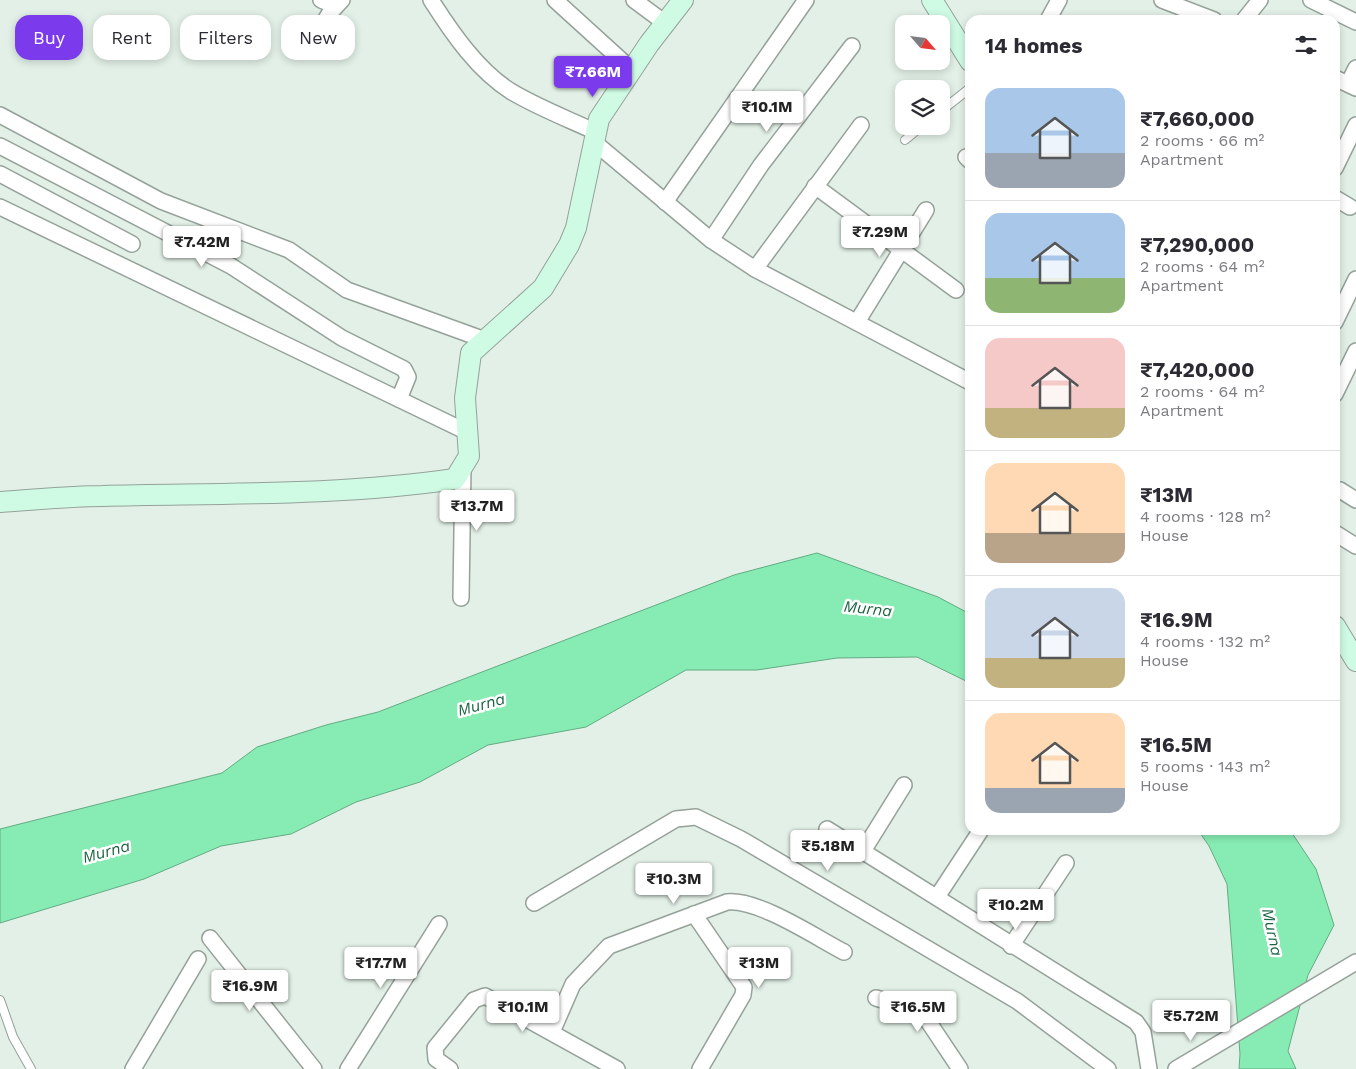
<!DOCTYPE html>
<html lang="en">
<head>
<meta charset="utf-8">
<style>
	:root { --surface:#fff; --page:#f2f2f3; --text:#2b2b33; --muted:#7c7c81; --line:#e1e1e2; --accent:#7c3aed }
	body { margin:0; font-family:"Work Sans",sans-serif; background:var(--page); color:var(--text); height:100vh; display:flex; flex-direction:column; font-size:19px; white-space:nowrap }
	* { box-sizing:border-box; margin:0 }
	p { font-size:16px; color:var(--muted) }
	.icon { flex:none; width:28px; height:28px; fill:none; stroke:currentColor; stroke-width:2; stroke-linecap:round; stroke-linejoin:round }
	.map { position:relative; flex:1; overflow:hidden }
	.panel { position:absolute; left:965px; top:15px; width:375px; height:820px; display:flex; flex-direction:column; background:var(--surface); border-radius:15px; box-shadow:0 2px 8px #0003 }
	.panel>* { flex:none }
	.hud { position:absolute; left:15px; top:15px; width:475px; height:45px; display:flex; gap:10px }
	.needle { width:32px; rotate:118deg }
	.buttons { position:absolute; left:895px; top:15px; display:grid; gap:10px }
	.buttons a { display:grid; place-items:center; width:55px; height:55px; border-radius:10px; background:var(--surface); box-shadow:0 2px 8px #0003; font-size:25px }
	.price { position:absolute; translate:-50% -42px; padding:0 11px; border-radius:5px; background:#fff; color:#222; font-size:16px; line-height:32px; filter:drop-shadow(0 1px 2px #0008) }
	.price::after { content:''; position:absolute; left:50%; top:30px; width:15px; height:11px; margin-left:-8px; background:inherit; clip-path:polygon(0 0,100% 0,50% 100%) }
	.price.on { background:var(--accent); color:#fff }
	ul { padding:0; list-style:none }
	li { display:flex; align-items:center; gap:15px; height:125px; padding:0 20px }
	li+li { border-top:1px solid var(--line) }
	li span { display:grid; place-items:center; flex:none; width:140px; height:100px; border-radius:15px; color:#555 }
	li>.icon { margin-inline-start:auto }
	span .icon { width:60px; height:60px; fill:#fffc; stroke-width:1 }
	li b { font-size:21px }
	h2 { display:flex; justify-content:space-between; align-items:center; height:60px; padding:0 20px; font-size:21px }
	.tag { padding:0 18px; border-radius:15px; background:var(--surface); box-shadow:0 2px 8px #0003; font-size:18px; line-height:45px }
	.tag.on { background:var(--accent); color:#fff }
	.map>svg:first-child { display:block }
	.water { fill:#87ecb3; stroke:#63ab82 }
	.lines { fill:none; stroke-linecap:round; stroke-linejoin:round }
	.lane-casing { stroke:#95a29a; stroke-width:10 }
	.street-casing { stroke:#95a29a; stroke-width:18 }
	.secondary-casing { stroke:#95a29a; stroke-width:22 }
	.lane { stroke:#fff; stroke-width:8 }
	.street { stroke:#fff; stroke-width:15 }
	.secondary { stroke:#cffbe5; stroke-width:20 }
	.labels { text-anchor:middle; stroke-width:5; stroke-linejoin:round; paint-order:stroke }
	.water-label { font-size:16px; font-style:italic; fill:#1b6541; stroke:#fff }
</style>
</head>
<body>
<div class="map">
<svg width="1356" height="1069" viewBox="0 0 1356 1069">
	<rect width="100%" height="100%" fill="#e2f0e7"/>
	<!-- water -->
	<g class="water">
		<polygon points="817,553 938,597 970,614 970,683 917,657 837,658 757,670 686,670 586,727 488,745 420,782 356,802 291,834 221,846 144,879 0,923 0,829 222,773 257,747 326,725 378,712 734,575"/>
		<polygon points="1198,830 1290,830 1316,869 1334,925 1308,975 1288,1051 1296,1069 1239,1069 1240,1054 1227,884 1209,846"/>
	</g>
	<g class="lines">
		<!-- lane casing -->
		<g class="lane-casing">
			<g id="lane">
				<polyline points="941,111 970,88"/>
				<polyline points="905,140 922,126"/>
				<polyline points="0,1000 13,1037 31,1069"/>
			</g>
		</g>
		<!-- street casing -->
		<g class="street-casing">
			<g id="street">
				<polyline points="321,0 336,6"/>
				<path d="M431 0C452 33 478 71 512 92 539 108 568 119 596 132"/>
				<polyline points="555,0 632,70"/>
				<polyline points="634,0 665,23"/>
				<polyline points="1162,0 1214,20"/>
				<polyline points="1311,0 1356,22"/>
				<polyline points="1048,20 1059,0"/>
				<polyline points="1244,20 1260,0"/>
				<polyline points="312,43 329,14 342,0"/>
				<polyline points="1335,78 1356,88"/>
				<polyline points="1348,84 1356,68"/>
				<polyline points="0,115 161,201 289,250 347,290 485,340"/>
				<polyline points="594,142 711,240 755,269 970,382"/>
				<polyline points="0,146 231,266 342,338 404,369 408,377 399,399"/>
				<polyline points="966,157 970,161"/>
				<polyline points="1335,168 1356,125"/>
				<polyline points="0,174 132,244"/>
				<polyline points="815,186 956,290"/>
				<polyline points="1335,198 1350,207"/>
				<polyline points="665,202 806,0"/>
				<polyline points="0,207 467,432"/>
				<polyline points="711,240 761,165 852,46"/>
				<polyline points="755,269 861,125"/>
				<polyline points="857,322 926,210"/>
				<polyline points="1335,322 1356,279"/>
				<polyline points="1335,394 1356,351"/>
				<polyline points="1335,490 1340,490 1356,500"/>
				<polyline points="1335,533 1356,546"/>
				<polyline points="461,598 463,466"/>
				<polyline points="827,829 1136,1022 1143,1032 1149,1069"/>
				<polyline points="863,851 904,785"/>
				<polyline points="937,897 981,830"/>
				<polyline points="534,903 676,819 696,817 741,839 1017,1001 1108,1069"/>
				<polyline points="694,914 744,987 743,995 700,1069"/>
				<polyline points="210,938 314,1069"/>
				<polyline points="1011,946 1066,863"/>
				<polyline points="876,998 913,1009 926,1018 960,1069"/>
				<path d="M552 1032 573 984 609 946 727 902C759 899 815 937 844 952"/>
				<polyline points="133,1069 198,959"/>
				<polyline points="348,1069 439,924"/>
				<polyline points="450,1069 436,1059 435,1048 474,1000 485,996 617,1069"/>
				<polyline points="1176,1069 1356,962"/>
			</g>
		</g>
		<!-- secondary casing -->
		<g class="secondary-casing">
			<g id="secondary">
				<polyline points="932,0 970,61"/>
				<path d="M0 502C34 500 68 496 102 496 220 493 338 496 455 479L469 456 465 398 471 353 543 288 569 245 576 228 599 119 649 44 683 0"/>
				<polyline points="1335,626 1356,661"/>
			</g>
		</g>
		<!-- lane -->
		<use href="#lane" class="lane"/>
		<!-- street -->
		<use href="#street" class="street"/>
		<!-- secondary -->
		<use href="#secondary" class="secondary"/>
	</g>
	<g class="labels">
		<!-- water labels -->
		<g class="water-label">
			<text transform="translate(868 608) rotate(6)" y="6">Murna</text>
			<text transform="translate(481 704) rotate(-15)" y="6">Murna</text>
			<text transform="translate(106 851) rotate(-15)" y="6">Murna</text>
			<text transform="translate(1273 932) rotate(78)" y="6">Murna</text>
		</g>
	</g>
</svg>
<div class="buttons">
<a><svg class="needle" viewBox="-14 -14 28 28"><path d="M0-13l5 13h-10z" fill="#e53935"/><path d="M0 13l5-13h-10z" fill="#7c7c81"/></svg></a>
<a><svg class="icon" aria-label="layers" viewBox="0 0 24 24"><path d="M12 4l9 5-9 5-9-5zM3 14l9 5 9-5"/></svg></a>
</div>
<b class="price on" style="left:593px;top:98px">₹7.66M</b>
<b class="price" style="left:767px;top:133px">₹10.1M</b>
<b class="price" style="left:880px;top:258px">₹7.29M</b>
<b class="price" style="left:202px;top:268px">₹7.42M</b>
<b class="price" style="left:477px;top:532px">₹13.7M</b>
<b class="price" style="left:828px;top:872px">₹5.18M</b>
<b class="price" style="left:674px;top:905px">₹10.3M</b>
<b class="price" style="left:1016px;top:931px">₹10.2M</b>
<b class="price" style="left:381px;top:989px">₹17.7M</b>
<b class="price" style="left:759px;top:989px">₹13M</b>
<b class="price" style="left:250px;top:1012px">₹16.9M</b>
<b class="price" style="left:523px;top:1033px">₹10.1M</b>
<b class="price" style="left:918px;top:1033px">₹16.5M</b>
<b class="price" style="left:1191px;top:1042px">₹5.72M</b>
<div class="hud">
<a class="tag on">Buy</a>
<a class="tag">Rent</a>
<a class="tag">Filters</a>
<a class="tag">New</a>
</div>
<section class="panel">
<h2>14 homes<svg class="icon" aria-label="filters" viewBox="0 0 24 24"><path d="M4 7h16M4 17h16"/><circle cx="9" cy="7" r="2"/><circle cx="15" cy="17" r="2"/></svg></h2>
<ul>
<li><span style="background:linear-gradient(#a9c7e8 65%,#9aa5b1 0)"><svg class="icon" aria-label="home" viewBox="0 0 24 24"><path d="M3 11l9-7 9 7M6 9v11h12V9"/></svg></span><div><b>₹7,660,000</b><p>2 rooms · 66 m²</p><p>Apartment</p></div></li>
<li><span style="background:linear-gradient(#a9c7e8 65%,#8fb573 0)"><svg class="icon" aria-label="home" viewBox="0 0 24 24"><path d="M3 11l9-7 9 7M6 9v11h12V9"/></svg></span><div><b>₹7,290,000</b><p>2 rooms · 64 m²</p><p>Apartment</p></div></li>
<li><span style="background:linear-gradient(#f6c9c9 70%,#c2b280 0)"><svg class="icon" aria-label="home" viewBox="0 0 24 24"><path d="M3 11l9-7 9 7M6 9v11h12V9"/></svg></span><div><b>₹7,420,000</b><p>2 rooms · 64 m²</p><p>Apartment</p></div></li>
<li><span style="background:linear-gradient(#ffd9b3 70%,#b9a48a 0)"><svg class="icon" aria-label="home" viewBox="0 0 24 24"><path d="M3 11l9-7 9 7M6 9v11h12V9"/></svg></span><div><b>₹13M</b><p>4 rooms · 128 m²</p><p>House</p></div></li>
<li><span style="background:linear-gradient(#c9d6e8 70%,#c2b280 0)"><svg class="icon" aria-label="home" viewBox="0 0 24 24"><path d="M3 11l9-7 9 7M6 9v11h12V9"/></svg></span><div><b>₹16.9M</b><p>4 rooms · 132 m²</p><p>House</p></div></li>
<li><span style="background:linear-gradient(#ffd9b3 75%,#9aa5b1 0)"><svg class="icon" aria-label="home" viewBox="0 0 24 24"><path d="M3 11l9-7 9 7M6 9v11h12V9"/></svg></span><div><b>₹16.5M</b><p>5 rooms · 143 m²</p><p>House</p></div></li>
</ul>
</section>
</div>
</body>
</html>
